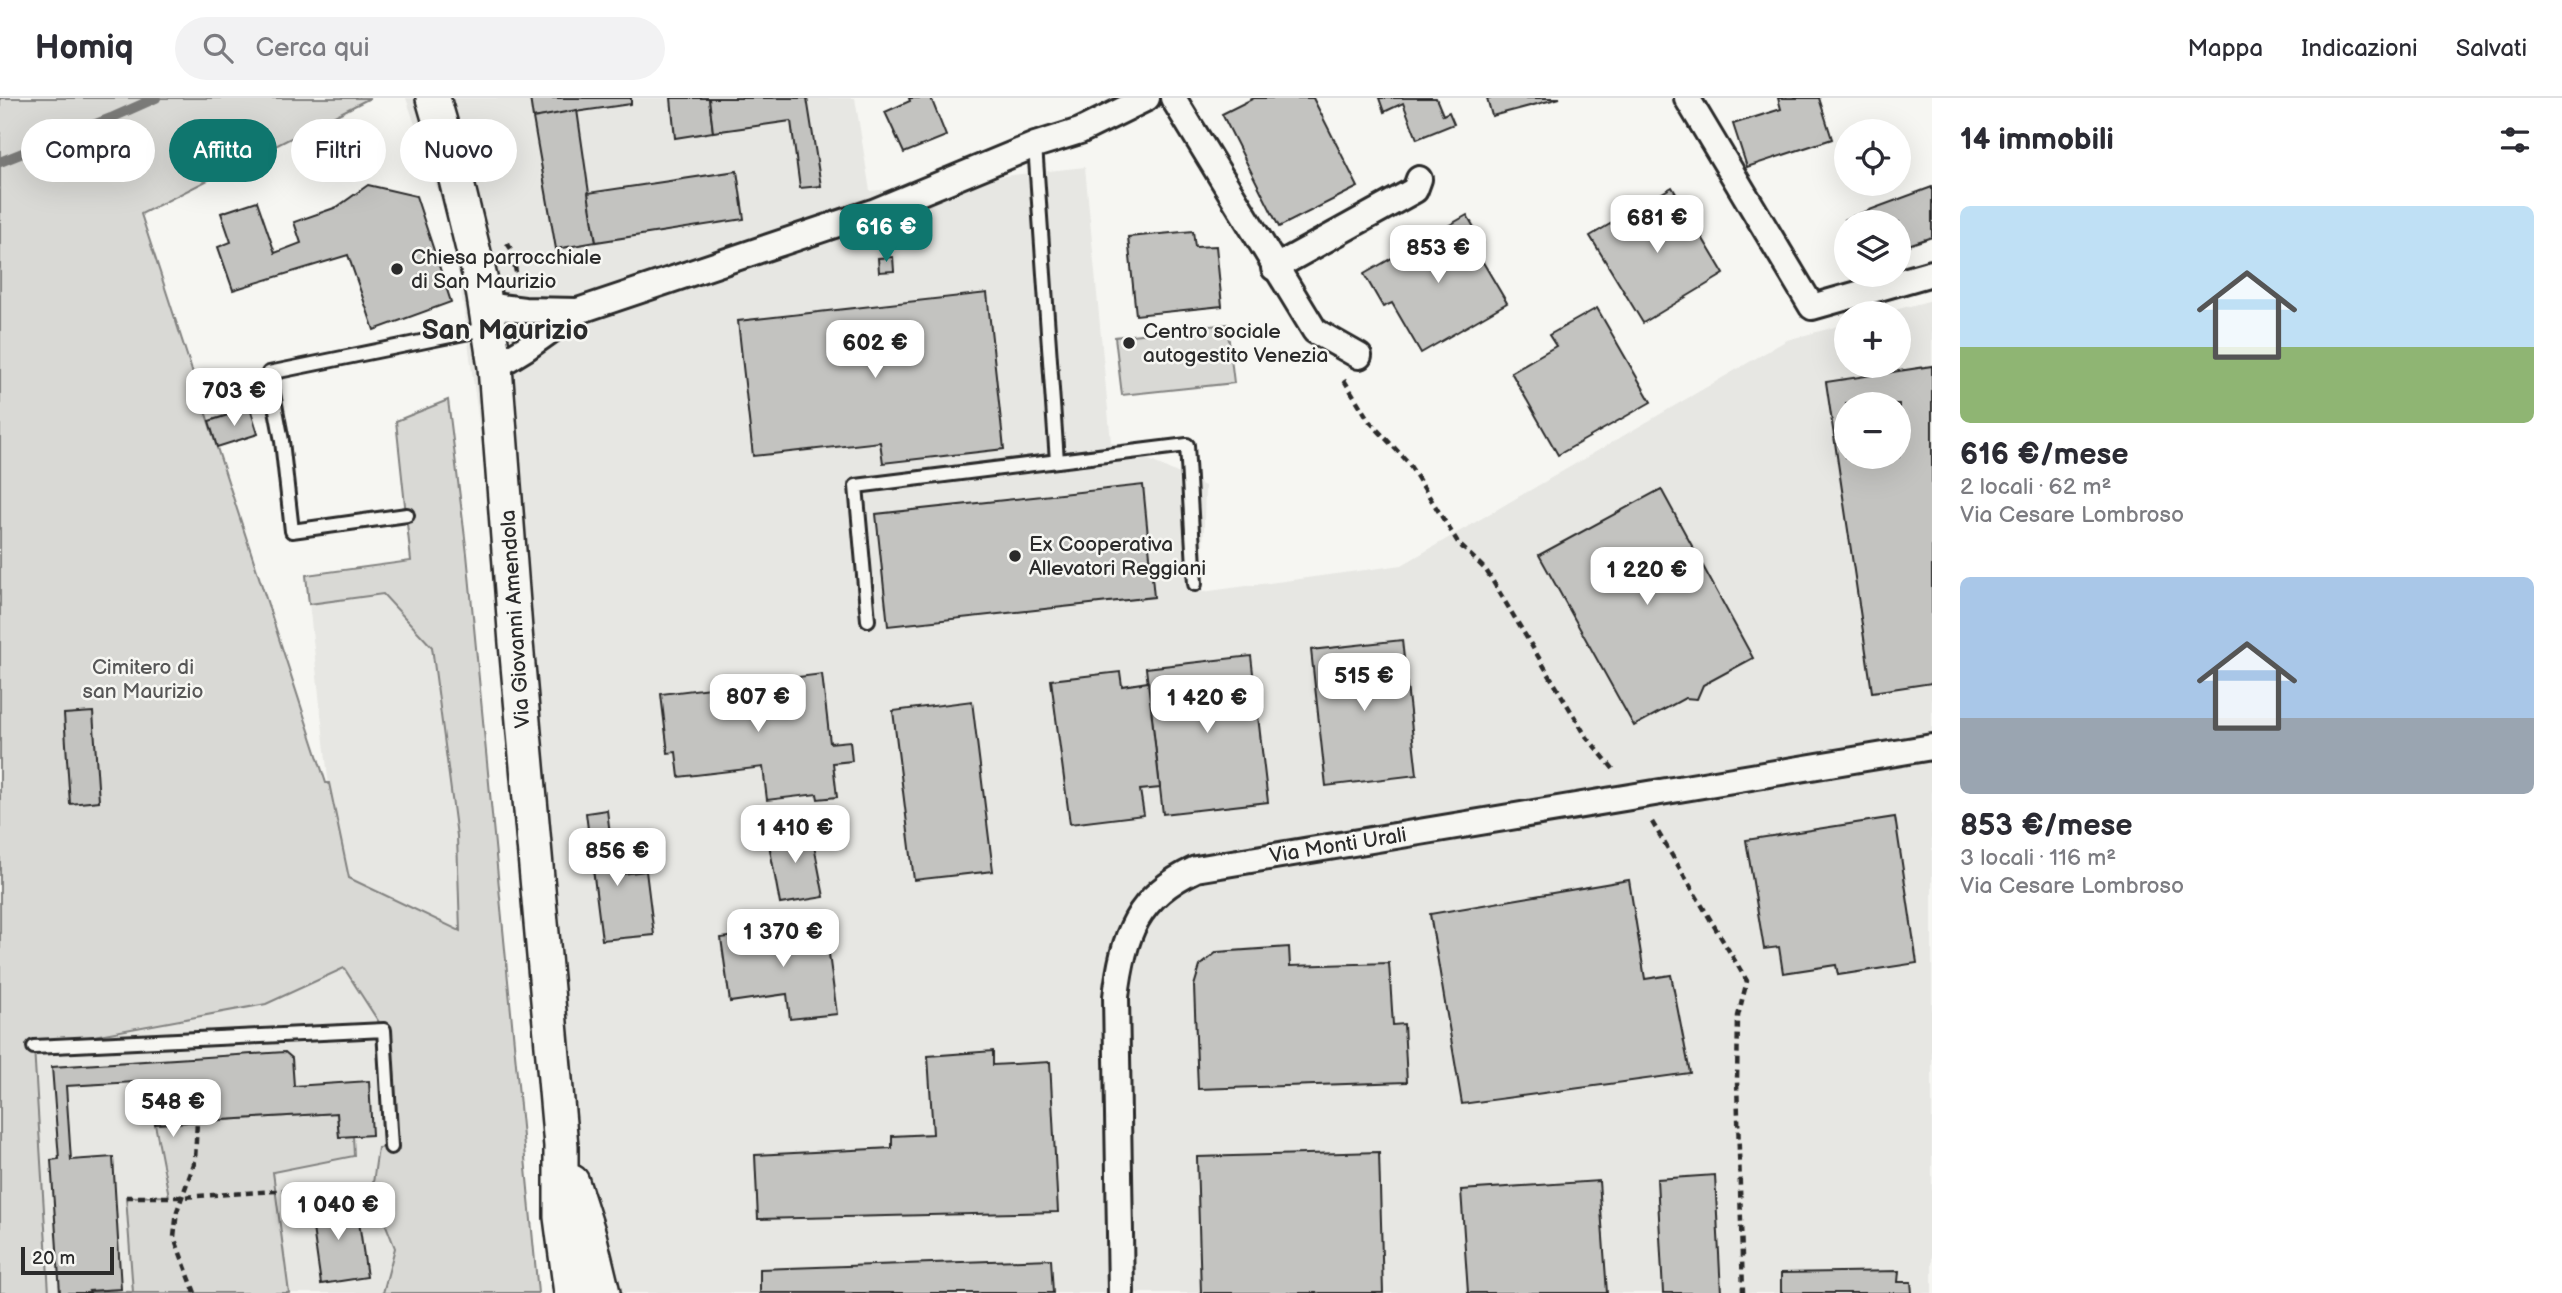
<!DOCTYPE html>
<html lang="it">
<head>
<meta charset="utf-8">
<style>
	:root { --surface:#fff; --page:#f2f2f3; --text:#2b2b33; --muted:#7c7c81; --line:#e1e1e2; --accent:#0f766e }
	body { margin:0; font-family:"Balsamiq Sans",sans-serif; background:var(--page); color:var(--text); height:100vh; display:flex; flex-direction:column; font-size:26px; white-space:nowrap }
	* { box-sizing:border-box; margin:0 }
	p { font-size:23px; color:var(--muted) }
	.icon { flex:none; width:38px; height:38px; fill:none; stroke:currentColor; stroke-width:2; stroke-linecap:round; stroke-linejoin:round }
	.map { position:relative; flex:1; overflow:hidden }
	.sheet { display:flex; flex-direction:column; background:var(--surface); width:630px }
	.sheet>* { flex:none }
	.top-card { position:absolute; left:21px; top:21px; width:665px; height:63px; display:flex; gap:14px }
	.tools { position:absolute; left:1834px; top:21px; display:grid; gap:14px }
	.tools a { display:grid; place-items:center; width:77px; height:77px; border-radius:50%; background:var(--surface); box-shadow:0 7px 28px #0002; font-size:35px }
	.scale { position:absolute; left:21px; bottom:18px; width:93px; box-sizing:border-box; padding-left:7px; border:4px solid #2b2b2b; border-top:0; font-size:19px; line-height:24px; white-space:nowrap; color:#2b2b2b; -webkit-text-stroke:5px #f6f6f2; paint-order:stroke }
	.price { position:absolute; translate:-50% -60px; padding:0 16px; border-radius:14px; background:#fff; color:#222; font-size:23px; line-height:46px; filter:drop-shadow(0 2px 4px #0008) }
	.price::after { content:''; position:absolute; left:50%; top:42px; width:21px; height:16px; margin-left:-10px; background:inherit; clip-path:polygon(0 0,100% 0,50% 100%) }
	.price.active { background:var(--accent); color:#fff }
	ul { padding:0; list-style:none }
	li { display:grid; align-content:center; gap:14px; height:371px; padding:0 28px }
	li span { display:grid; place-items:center; height:217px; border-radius:10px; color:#555 }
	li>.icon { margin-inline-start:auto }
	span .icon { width:126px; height:126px; fill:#fffc; stroke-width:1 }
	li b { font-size:30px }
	h2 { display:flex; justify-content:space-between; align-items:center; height:84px; padding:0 28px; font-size:30px }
	.tag { padding:0 24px; border-radius:32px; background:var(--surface); box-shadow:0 7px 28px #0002; font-size:24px; line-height:63px }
	.tag.active { background:var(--accent); color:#fff }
	header { display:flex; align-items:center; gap:42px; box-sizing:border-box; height:98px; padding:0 35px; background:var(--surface); border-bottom:2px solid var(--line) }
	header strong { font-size:33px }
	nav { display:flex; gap:38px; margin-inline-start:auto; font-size:24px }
	.search { width:490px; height:63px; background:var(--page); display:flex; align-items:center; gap:18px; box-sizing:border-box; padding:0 24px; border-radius:38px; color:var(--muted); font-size:26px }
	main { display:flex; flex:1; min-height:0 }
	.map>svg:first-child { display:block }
	.built { fill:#e7e7e3; fill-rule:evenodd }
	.green { fill:#d9d9d5; stroke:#828280; stroke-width:2 }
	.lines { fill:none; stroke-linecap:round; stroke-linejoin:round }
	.stream { stroke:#7a7a78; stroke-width:10 }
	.building { fill:#c3c3c0; stroke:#2b2b2b; stroke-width:2; fill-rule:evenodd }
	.service-casing { stroke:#2b2b2b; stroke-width:18 }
	.minor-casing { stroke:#2b2b2b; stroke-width:30 }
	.secondary-casing { stroke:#2b2b2b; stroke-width:38 }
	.path { stroke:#2b2b2b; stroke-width:4.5; stroke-dasharray:7 5; stroke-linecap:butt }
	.service { stroke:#f6f6f2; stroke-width:12 }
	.minor { stroke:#f6f6f2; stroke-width:24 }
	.secondary { stroke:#f6f6f2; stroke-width:33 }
	.poi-dot { fill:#2b2b2b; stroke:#f6f6f2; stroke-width:2.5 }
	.labels { text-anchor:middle; stroke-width:5; stroke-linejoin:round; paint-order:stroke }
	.poi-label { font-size:21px; fill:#2b2b2b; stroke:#f6f6f2; text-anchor:start }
	.street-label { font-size:21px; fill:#2b2b2b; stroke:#f6f6f2 }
	.park-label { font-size:21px; fill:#565656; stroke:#f6f6f2 }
	.district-label { font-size:28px; font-weight:bold; fill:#2b2b2b; stroke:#f6f6f2 }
</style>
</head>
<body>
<header>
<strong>Homiq</strong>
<div class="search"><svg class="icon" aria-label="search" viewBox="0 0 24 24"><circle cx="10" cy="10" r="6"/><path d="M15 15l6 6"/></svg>Cerca qui</div>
<nav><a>Mappa</a><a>Indicazioni</a><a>Salvati</a></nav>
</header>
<main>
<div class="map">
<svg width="1932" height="1195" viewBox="0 0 1932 1195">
	<rect width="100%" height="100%" fill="#f6f6f2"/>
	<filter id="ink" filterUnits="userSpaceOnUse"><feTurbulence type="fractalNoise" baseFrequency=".0143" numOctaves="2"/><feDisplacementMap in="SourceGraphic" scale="14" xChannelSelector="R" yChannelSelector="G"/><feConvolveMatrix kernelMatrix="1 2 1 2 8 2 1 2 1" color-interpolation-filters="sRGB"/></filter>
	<g filter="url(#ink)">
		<!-- built -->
		<g class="built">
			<path d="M406 0H855L870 93 1085 69 1111 344 1205 388 1202 494 1402 467 1787 242 1846 226V268H1899V215H1884L1932 202V1195H614L583 1092 454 141ZM1846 306H1899V359H1846Z"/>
			<polygon points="467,456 536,1195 0,1195 0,753 330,699 306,477"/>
		</g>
		<!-- green -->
		<g class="green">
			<polygon points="0,0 370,0 141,116 326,685 329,685 349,780 460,833 457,738 432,549 383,496 309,506 306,477 411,463 396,323 448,302 467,456 538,1195 383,1195 395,1150 372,1092 378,1050 390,1049 384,932 344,870 266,906 34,949 49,1195 0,1195"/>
			<polygon points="1227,226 1234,285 1122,297 1115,239"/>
			<polygon points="337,1015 339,1039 353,1038 354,1058 273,1074 289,1195 90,1195 89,1193 133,1194 126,1099 169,1098 155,1026"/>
		</g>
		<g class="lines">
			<!-- stream -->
			<polyline class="stream" points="0,64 111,20 156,0"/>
		</g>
		<!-- building -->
		<g class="building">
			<polygon points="530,0 631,0 631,6 533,20"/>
			<polygon points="671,0 709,0 713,34 675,40"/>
			<polygon points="709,0 807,0 821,88 800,90 791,23 713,34"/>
			<polygon points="909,0 931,0 946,38 904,55 885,14 910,3"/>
			<polygon points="1254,0 1313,0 1358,89 1279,129 1222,16"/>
			<polygon points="1379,0 1436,0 1443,17 1449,14 1454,26 1417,41 1403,5 1384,14"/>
			<polygon points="1487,0 1560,0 1492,18"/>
			<polygon points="1778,0 1819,0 1832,41 1747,69 1733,26 1781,11"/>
			<polygon points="577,12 596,144 556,151 533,20"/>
			<polygon points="737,73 744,121 596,144 588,95"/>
			<polygon points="368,87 416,98 451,204 374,232 348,157 233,192 218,149 231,144 221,115 257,103 275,155 301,145 294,124 337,109"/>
			<polygon points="1672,89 1724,176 1643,225 1590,138"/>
			<polygon points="1932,89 1932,139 1899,150 1899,124 1846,124 1845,121"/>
			<polygon points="1467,117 1483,145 1474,149 1507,205 1421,255 1392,205 1383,209 1364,176"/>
			<polygon points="1193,133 1195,149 1216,148 1222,208 1136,217 1128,139"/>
			<polygon points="893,159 894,173 879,174 878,160"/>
			<polygon points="987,195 1004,351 883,365 880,344 753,358 738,223"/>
			<polygon points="1597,210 1651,304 1558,357 1511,274 1556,248 1549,237"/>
			<path d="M1932 268V585L1872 594 1826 284ZM1846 306H1899V359H1846Z"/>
			<polygon points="250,310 258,336 217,349 209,323"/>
			<polygon points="1143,387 1154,499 888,528 876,416"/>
			<polygon points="1661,391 1753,560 1703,587 1697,601 1685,600 1634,628 1539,457"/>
			<polygon points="1402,542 1417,677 1326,688 1311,552"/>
			<polygon points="1251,558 1268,704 1163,716 1146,570"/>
			<polygon points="1120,574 1122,588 1148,584 1160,690 1140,692 1144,717 1070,726 1051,582"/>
			<polygon points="822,576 830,645 850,643 852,663 833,665 837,699 818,701 817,696 767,702 763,669 679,679 676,654 668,655 661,596"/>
			<polygon points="972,603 993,773 914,782 893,613"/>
			<polygon points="93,614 99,703 70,706 64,616"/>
			<polygon points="607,712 615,777 646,773 654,837 602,842 586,715"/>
			<polygon points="1895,719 1917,865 1838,877 1836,867 1783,875 1779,849 1764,851 1746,742"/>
			<polygon points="810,727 824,799 780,806 767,735"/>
			<polygon points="1629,782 1645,881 1671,877 1690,975 1462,1006 1430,816"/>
			<polygon points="825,826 837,916 790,921 787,896 730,904 721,840"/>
			<polygon points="1289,849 1290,868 1389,865 1393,927 1404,926 1407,984 1198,991 1194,888 1200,868 1217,854"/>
			<polygon points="993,953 993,967 1050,964 1058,1114 758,1121 755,1057 892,1050 892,1038 933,1036 928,958"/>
			<polygon points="285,954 292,960 294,988 369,983 372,1037 339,1039 337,1015 155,1026 152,983 66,988 71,1062 113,1059 121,1191 89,1193 90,1195 60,1195 51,1062 59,1061 52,969"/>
			<polygon points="1379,1054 1383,1195 1201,1195 1197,1059"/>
			<polygon points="1715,1077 1721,1195 1663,1195 1657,1081"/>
			<polygon points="1599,1083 1607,1195 1468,1195 1461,1092"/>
			<polygon points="356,1103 367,1179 321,1186 310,1109"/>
			<polygon points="1051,1161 1053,1195 760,1195 760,1171"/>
			<polygon points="1899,1173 1898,1184 1911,1184 1912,1195 1781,1195 1781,1175"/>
		</g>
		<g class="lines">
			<!-- service casing -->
			<g class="service-casing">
				<g id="service">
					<polyline points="1035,47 1057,363"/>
					<polyline points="407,417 292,433 282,343 269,275 489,230"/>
					<polyline points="868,522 856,388 1187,347 1195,486"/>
					<polyline points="34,949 384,932 391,1049"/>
				</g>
			</g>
			<!-- minor casing -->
			<g class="minor-casing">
				<g id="minor">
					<polyline points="1173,0 1315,233 1359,258"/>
					<polyline points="1687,0 1812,209 1932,175"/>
					<polyline points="1274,170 1415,92 1419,81"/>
					<polyline points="485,207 524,212 578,213 873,114 1035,47 1080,33 1147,0"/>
					<polyline points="495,269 526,250 578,213"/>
					<path d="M1121 1195 1116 899C1123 837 1137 798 1196 771L1932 649"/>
				</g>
			</g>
			<!-- secondary casing -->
			<g class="secondary-casing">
				<g id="secondary">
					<polyline points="433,0 453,69 483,192 495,269 516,545 561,1048 561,1119 571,1195"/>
					<polyline points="572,1084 589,1137 603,1195"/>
				</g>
			</g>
			<!-- path -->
			<g class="path">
				<polyline points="507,145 511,151 518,183"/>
				<polyline points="1344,282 1370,324 1407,363 1459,446 1486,472 1586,638 1615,673"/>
				<polyline points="1652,724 1747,883 1738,918 1737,983 1743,1195"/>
				<polyline points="126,1099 182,1099 322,1090"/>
				<polyline points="195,1195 174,1139 177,1113 195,1063 197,1023"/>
			</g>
			<!-- service -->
			<use href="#service" class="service"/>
			<!-- minor -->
			<use href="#minor" class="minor"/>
			<!-- secondary -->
			<use href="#secondary" class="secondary"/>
		</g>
	</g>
	<!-- markers -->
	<g class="poi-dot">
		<circle cx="397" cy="171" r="7"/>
		<circle cx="1129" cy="245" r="7"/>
		<circle cx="1015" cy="458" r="7"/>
	</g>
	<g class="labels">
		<!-- poi labels -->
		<g class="poi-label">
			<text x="411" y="166">Chiesa parrocchiale<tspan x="411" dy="24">di San Maurizio</tspan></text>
			<text x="1143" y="240">Centro sociale<tspan x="1143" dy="24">autogestito Venezia</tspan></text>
			<text x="1029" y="453">Ex Cooperativa<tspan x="1029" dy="24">Allevatori Reggiani</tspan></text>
		</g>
		<!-- street labels -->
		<g class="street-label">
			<text transform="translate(515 521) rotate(-94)" y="7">Via Giovanni Amendola</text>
			<text transform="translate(1338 747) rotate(-9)" y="7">Via Monti Urali</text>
		</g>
		<!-- park labels -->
		<g class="park-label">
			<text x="143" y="576">Cimitero di<tspan x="143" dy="24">san Maurizio</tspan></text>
		</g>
		<!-- district labels -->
		<g class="district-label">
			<text x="505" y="241">San Maurizio</text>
		</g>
	</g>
</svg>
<div class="tools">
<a><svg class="icon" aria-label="locate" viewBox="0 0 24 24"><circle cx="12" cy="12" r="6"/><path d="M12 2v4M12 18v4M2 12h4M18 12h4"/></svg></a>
<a><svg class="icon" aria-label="layers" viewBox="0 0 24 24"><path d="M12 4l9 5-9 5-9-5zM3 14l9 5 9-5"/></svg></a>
<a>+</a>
<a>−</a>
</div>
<div class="scale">20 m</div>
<b class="price" style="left:1657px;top:157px">681 €</b>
<b class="price active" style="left:886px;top:166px">616 €</b>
<b class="price" style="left:1438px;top:187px">853 €</b>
<b class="price" style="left:875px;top:282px">602 €</b>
<b class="price" style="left:234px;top:330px">703 €</b>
<b class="price" style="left:1647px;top:509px">1 220 €</b>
<b class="price" style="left:1364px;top:615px">515 €</b>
<b class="price" style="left:758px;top:636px">807 €</b>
<b class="price" style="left:1207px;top:637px">1 420 €</b>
<b class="price" style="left:795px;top:767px">1 410 €</b>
<b class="price" style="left:617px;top:790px">856 €</b>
<b class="price" style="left:783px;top:871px">1 370 €</b>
<b class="price" style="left:173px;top:1041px">548 €</b>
<b class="price" style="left:338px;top:1144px">1 040 €</b>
<div class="top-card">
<a class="tag">Compra</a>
<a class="tag active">Affitta</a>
<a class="tag">Filtri</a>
<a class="tag">Nuovo</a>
</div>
</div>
<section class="sheet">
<h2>14 immobili<svg class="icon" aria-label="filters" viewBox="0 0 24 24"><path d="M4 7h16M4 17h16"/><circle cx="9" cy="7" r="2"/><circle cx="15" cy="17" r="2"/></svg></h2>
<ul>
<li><span style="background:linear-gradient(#bfe0f5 65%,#8fb573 0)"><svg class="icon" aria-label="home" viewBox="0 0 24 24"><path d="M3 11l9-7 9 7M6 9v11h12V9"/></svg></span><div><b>616 €/mese</b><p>2 locali · 62 m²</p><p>Via Cesare Lombroso</p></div></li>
<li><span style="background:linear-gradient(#a9c7e8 65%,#9aa5b1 0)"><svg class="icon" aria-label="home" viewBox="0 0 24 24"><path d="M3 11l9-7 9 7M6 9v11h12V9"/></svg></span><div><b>853 €/mese</b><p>3 locali · 116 m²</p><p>Via Cesare Lombroso</p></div></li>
</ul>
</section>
</main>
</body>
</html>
